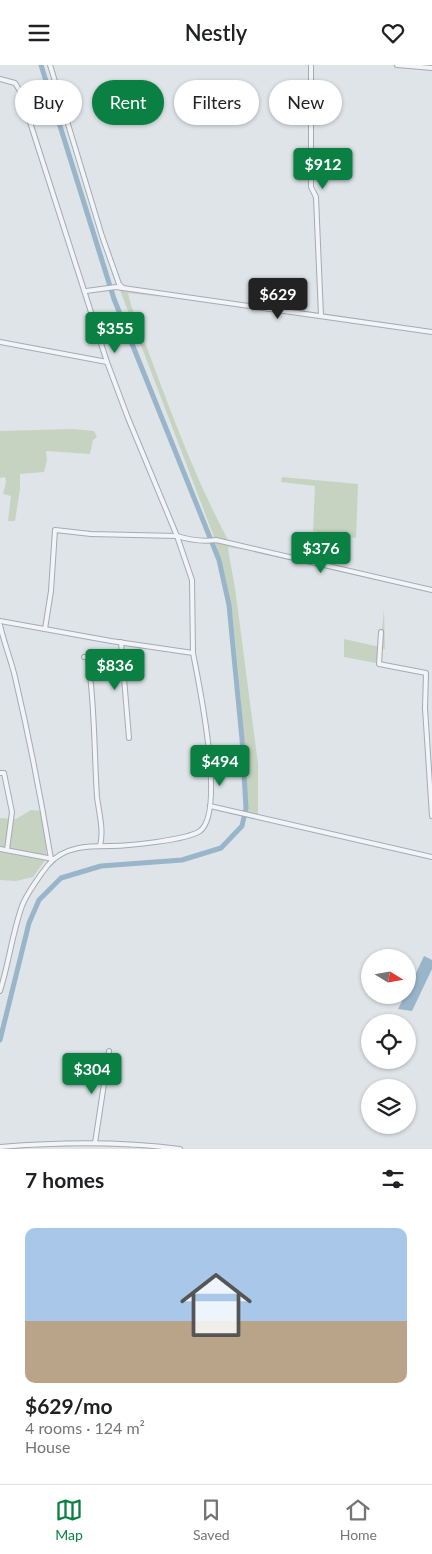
<!DOCTYPE html>
<html lang="en">
<head>
<meta charset="utf-8">
<style>
	:root { --surface:#fff; --page:#f2f2f2; --text:#202124; --muted:#757577; --line:#e0e0e0; --accent:#0b8043 }
	body { margin:0; font-family:Lato,sans-serif; background:var(--page); color:var(--text); height:100vh; display:flex; flex-direction:column; font-size:19px; white-space:nowrap }
	* { box-sizing:border-box; margin:0 }
	p { font-size:16px; color:var(--muted) }
	.icon { flex:none; width:28px; height:28px; fill:none; stroke:currentColor; stroke-width:2; stroke-linecap:round; stroke-linejoin:round }
	.map { position:relative; height:1084px; overflow:hidden }
	.drawer { display:flex; flex-direction:column; background:var(--surface); flex:1 }
	.drawer>* { flex:none }
	.hud { position:absolute; left:15px; top:15px; width:402px; height:45px; display:flex; gap:10px }
	.needle { width:32px; rotate:101deg }
	.fabs { position:absolute; left:361px; top:884px; display:grid; gap:10px }
	.fabs a { display:grid; place-items:center; width:55px; height:55px; border-radius:50%; background:var(--surface); box-shadow:0 1px 4px #0004; font-size:25px }
	.price { position:absolute; translate:-50% -42px; padding:0 11px; border-radius:5px; background:var(--accent); color:#fff; font-size:16px; line-height:32px; filter:drop-shadow(0 1px 2px #0008) }
	.price::after { content:''; position:absolute; left:50%; top:30px; width:15px; height:11px; margin-left:-8px; background:inherit; clip-path:polygon(0 0,100% 0,50% 100%) }
	.price.active { background:#222; color:#fff }
	ul { padding:0; list-style:none }
	li { display:grid; align-content:center; gap:10px; height:265px; padding:0 25px }
	li+li { border-top:1px solid var(--line) }
	li span { display:grid; place-items:center; height:155px; border-radius:10px; color:#555 }
	li>.icon { margin-inline-start:auto }
	span .icon { width:90px; height:90px; fill:#fffc; stroke-width:1 }
	li b { font-size:21px }
	h2 { display:flex; justify-content:space-between; align-items:center; height:60px; padding:0 25px; font-size:21px }
	.pill { padding:0 18px; border-radius:22px; background:var(--surface); box-shadow:0 1px 4px #0004; font-size:18px; line-height:45px }
	.pill.active { background:var(--accent); color:#fff }
	header { display:flex; justify-content:space-between; align-items:center; height:65px; padding:0 25px; background:var(--surface); font-size:22px; font-weight:600 }
	.dock { display:flex; justify-content:space-around; align-items:center; height:70px; border-top:1px solid var(--line); background:var(--surface); font-size:14px; color:var(--muted) }
	.dock a { display:grid; justify-items:center; gap:2px }
	.dock .active { color:var(--accent) }
	.map>svg:first-child { display:block }
	.green { fill:#c6d3c0 }
	.water { fill:#99b5ca }
	.lines { fill:none; stroke-linecap:round; stroke-linejoin:round }
	.canal { stroke:#99b5ca; stroke-width:5 }
	.street-casing { stroke:#a4abb3; stroke-width:6 }
	.street { stroke:#f2f4f7; stroke-width:4 }
</style>
</head>
<body>
<header><svg class="icon" aria-label="menu" viewBox="0 0 24 24"><path d="M4 6h16M4 12h16M4 18h16"/></svg>Nestly<svg class="icon" aria-label="heart" viewBox="0 0 24 24"><path d="M12 20l-8-8c-3-5 5-10 8-4 3-6 11-1 8 4z"/></svg></header>
<div class="map">
<svg width="432" height="1084" viewBox="0 0 432 1084">
	<rect width="100%" height="100%" fill="#dfe4e9"/>
	<!-- green -->
	<g class="green">
		<path d="M120 225 162 232 128 228 131 240C161 319 188 400 228 475L214 472Z"/>
		<polygon points="73,364 94,366 97,372 93,375 90,389 46,386 47,395 44,407 20,409 20,424 15,456 8,456 11,431 3,429 6,417 5,412 0,413 0,366"/>
		<polygon points="282,412 358,419 356,473 313,466 315,421 281,417"/>
		<path d="M215 477 243 485 229 482 228 484 235 523 258 699V750L248 748C246 700 242 652 238 604 234 560 230 518 215 477Z"/>
		<polygon points="384,545 385,584 380,583 376,598 344,592 344,574 380,582"/>
		<polygon points="31,745 43,746 47,756 46,794 33,812 16,816 0,815 0,753 16,754"/>
	</g>
	<!-- water -->
	<polygon class="water" points="424,891 432,895 432,904 412,946 398,944 405,930 408,930 408,925"/>
	<g class="lines">
		<!-- canal -->
		<polyline class="canal" points="0,975 29,858 39,835 61,813 101,801 182,795 221,783 242,761 246,743 242,674 229,540 219,495 114,234 41,0"/>
		<!-- street casing -->
		<g class="street-casing">
			<g id="street">
				<polyline points="50,0 102,171 119,219 123,223"/>
				<polyline points="311,0 311,122 316,132 321,251"/>
				<polyline points="397,0 432,3"/>
				<polyline points="0,14 15,18 20,26 107,297 128,353 177,471 192,515 193,588"/>
				<polyline points="86,226 116,222 432,267"/>
				<polyline points="0,277 107,297"/>
				<path d="M0 556 111 576 193 588C199 619 226 746 200 766 187 775 128 781 111 781 88 781 64 781 48 800 40 810 26 830 22 841 12 869 9 898 0 926"/>
				<path d="M0 560C4 578 11 595 15 612 29 672 41 733 51 794"/>
				<path d="M45 564 51 526 55 465 91 469 177 471C190 475 202 477 216 475L432 525"/>
				<polyline points="381,567 379,599 426,608 425,643 432,751"/>
				<polyline points="121,577 129,673"/>
				<path d="M84 592H87L88 594C95 640 94 686 97 732 99 748 104 765 100 781"/>
				<polyline points="0,708 4,708 12,747 7,785"/>
				<polyline points="210,741 432,792"/>
				<polyline points="0,784 53,794"/>
				<polyline points="95,1078 109,986"/>
				<path d="M0 1082C61 1077 119 1076 180 1084"/>
			</g>
		</g>
		<!-- street -->
		<use href="#street" class="street"/>
	</g>
</svg>
<div class="fabs">
<a><svg class="needle" viewBox="-14 -14 28 28"><path d="M0-13l5 13h-10z" fill="#e53935"/><path d="M0 13l5-13h-10z" fill="#757577"/></svg></a>
<a><svg class="icon" aria-label="locate" viewBox="0 0 24 24"><circle cx="12" cy="12" r="6"/><path d="M12 2v4M12 18v4M2 12h4M18 12h4"/></svg></a>
<a><svg class="icon" aria-label="layers" viewBox="0 0 24 24"><path d="M12 4l9 5-9 5-9-5zM3 14l9 5 9-5"/></svg></a>
</div>
<b class="price" style="left:323px;top:125px">$912</b>
<b class="price active" style="left:278px;top:255px">$629</b>
<b class="price" style="left:115px;top:289px">$355</b>
<b class="price" style="left:321px;top:509px">$376</b>
<b class="price" style="left:115px;top:626px">$836</b>
<b class="price" style="left:220px;top:722px">$494</b>
<b class="price" style="left:92px;top:1030px">$304</b>
<div class="hud">
<a class="pill">Buy</a>
<a class="pill active">Rent</a>
<a class="pill">Filters</a>
<a class="pill">New</a>
</div>
</div>
<section class="drawer">
<h2>7 homes<svg class="icon" aria-label="filters" viewBox="0 0 24 24"><path d="M4 7h16M4 17h16"/><circle cx="9" cy="7" r="2"/><circle cx="15" cy="17" r="2"/></svg></h2>
<ul>
<li><span style="background:linear-gradient(#a9c7e8 60%,#b9a48a 0)"><svg class="icon" aria-label="home" viewBox="0 0 24 24"><path d="M3 11l9-7 9 7M6 9v11h12V9"/></svg></span><div><b>$629/mo</b><p>4 rooms · 124 m²</p><p>House</p></div></li>
</ul>
</section>
<nav class="dock">
<a class="active"><svg class="icon" aria-label="map" viewBox="0 0 24 24"><path d="M3 6l6-2 6 2 6-2v14l-6 2-6-2-6 2zM9 4v14M15 6v14"/></svg>Map</a>
<a><svg class="icon" aria-label="saved" viewBox="0 0 24 24"><path d="M7 4h10v16l-5-4-5 4z"/></svg>Saved</a>
<a><svg class="icon" aria-label="home" viewBox="0 0 24 24"><path d="M3 11l9-7 9 7M6 9v11h12V9"/></svg>Home</a>
</nav>
</body>
</html>
